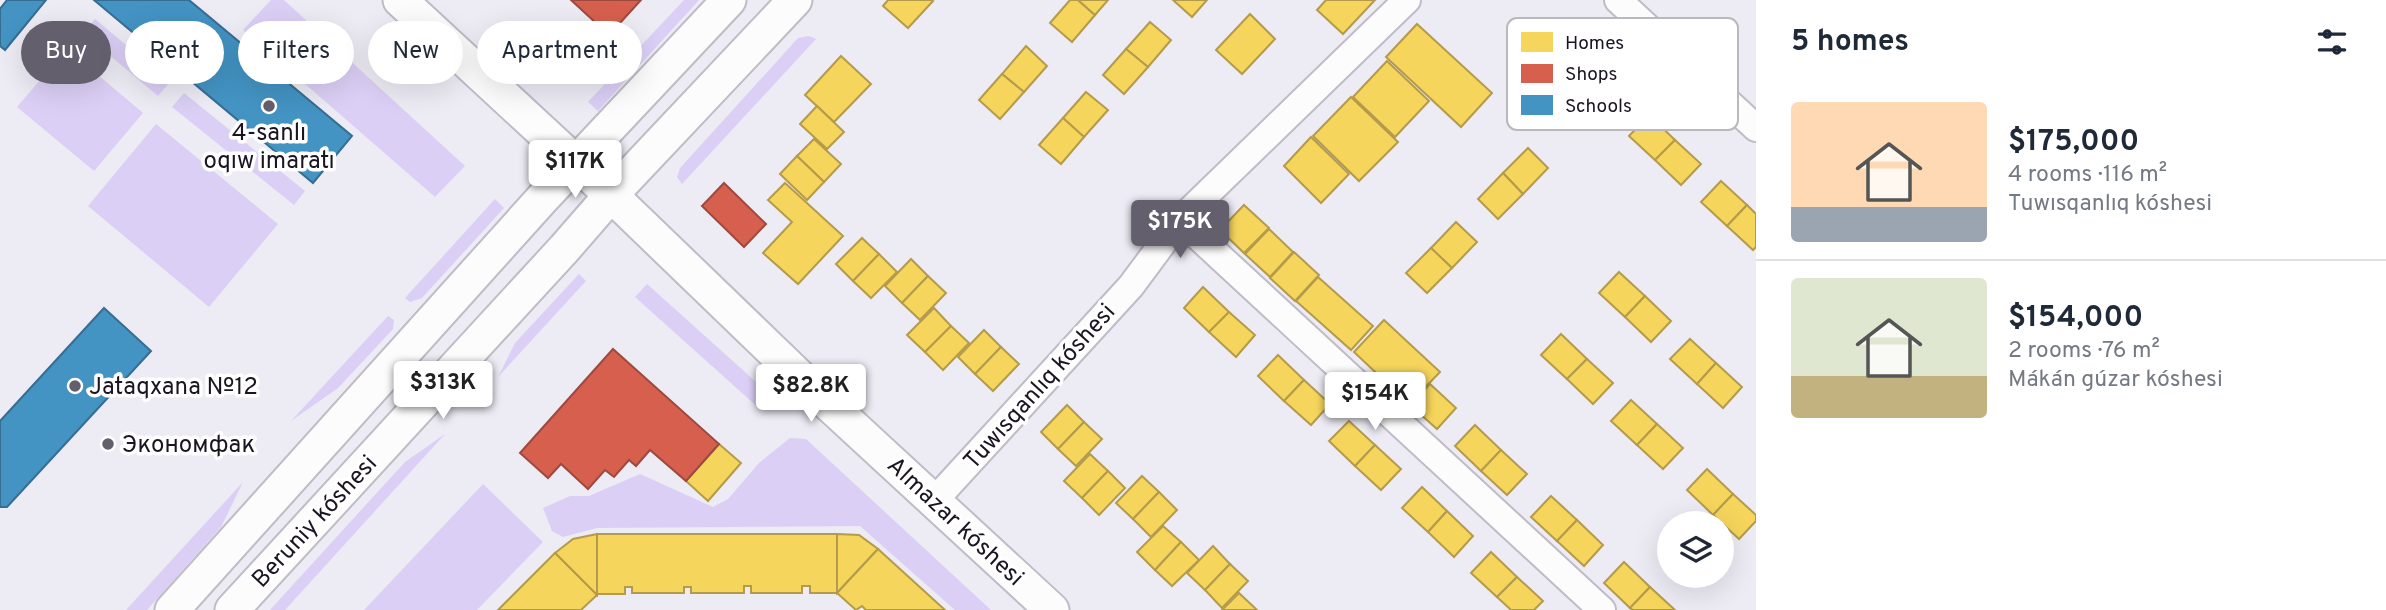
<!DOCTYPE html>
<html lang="en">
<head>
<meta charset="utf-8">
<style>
	:root { --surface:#fff; --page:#f6f6f7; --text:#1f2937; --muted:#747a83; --line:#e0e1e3; --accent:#645f6c }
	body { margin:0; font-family:Overpass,sans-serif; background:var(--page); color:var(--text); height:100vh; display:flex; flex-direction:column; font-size:26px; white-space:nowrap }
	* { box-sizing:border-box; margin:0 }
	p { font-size:23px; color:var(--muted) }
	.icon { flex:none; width:38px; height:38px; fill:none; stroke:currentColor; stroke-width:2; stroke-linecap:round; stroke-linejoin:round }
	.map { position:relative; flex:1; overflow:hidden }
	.side { display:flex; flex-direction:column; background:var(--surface); width:630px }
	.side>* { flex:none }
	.hud { position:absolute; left:21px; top:21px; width:665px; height:63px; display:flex; gap:14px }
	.fabs { position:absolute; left:1657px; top:511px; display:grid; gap:14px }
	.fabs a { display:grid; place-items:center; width:77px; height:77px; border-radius:50%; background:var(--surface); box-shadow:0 7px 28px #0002; font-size:35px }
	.price { position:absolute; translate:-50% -60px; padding:0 16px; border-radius:7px; background:#fff; color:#222; font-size:23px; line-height:46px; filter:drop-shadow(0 2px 4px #0008) }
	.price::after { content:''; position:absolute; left:50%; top:42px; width:21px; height:16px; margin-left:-10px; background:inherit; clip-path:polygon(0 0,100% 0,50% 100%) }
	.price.selected { background:var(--accent); color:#fff }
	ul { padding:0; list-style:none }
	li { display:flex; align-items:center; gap:21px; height:175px; padding:0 35px }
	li+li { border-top:2px solid var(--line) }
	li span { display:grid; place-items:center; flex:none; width:196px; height:140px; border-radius:7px; color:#555 }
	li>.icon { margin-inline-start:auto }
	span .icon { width:84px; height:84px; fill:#fffc; stroke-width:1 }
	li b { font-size:30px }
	h2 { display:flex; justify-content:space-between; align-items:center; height:84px; padding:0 35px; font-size:30px }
	.tag { padding:0 24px; border-radius:32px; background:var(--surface); box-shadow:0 7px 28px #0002; font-size:24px; line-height:63px }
	.tag.selected { background:var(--accent); color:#fff }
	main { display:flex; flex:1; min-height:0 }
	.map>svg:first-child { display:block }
	.green { fill:#dccff6 }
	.homes { fill:#f6d55c; stroke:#b49b4b; stroke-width:2 }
	.shops { fill:#d6604d; stroke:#9e4940; stroke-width:2 }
	.schools { fill:#4393c3; stroke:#376d93; stroke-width:2 }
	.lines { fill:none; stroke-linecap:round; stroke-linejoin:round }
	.minor-casing { stroke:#bfbbc7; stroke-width:30 }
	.tertiary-casing { stroke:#bfbbc7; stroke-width:37 }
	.minor { stroke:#fcfcfd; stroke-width:26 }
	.tertiary { stroke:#fcfcfd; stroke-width:33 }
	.poi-dot { fill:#645f6c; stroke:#fff; stroke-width:2.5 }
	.labels { text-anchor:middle; stroke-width:7; stroke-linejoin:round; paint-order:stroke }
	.poi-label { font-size:24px; fill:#1a1423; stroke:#fff; text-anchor:start }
	.street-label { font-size:24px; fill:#1a1423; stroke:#fff }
	.key { fill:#fff; stroke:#bab8bd; stroke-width:2 }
	.key-label { font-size:19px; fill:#1a1423 }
</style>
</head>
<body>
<main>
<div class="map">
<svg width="1756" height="610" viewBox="0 0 1756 610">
	<rect width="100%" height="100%" fill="#edebf4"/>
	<!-- green -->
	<g class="green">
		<polygon points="271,0 284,0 465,166 435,197 243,30"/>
		<polygon points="684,0 699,0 598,111 588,102"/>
		<polygon points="95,19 170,82 158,96 83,33"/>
		<polygon points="809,36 816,39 682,184 677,177 680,168 798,38"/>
		<polygon points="67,49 143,113 94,171 17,107"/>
		<polygon points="184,93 305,191 294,205 172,107"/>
		<polygon points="156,124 278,224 209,307 88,206"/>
		<polygon points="495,199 504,208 422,298 410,302 405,298"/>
		<polygon points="579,274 586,281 498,377 515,343"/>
		<polygon points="647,284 773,397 761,410 635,297"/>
		<polygon points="388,316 394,320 393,329 338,388 291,421"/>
		<polygon points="445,434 285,610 270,610 405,462"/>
		<polygon points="790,438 806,439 991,610 955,610 860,526 597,528 563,537 552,531 543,508 570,496 589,496 640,474 713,507 728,499 759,463"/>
		<polygon points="243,482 221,527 147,610 126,610"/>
		<polygon points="483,484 543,542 477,610 364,610"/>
	</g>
	<!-- homes -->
	<g class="homes">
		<polygon points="888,0 931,0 933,1 908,28 883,6"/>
		<polygon points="1070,0 1078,0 1095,15 1072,42 1050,23"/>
		<polygon points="1078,0 1108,0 1095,15"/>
		<polygon points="1173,0 1207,0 1192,17"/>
		<polygon points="1326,0 1375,0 1343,34 1317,10"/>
		<polygon points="1250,14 1275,39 1242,74 1216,50"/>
		<polygon points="1150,22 1171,40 1148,67 1126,49"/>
		<polygon points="1417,24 1492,93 1461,127 1386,57"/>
		<polygon points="1026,46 1047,66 1024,92 1002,74"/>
		<polygon points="1126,49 1148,67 1124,94 1103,75"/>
		<polygon points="841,56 871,84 834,122 805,95"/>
		<polygon points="1387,61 1429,101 1395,137 1353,97"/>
		<polygon points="1002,74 1024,92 1000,119 979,100"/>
		<polygon points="1086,92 1108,110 1084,137 1063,118"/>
		<polygon points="1351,97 1398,142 1359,181 1313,136"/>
		<polygon points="817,106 844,132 827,149 800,124"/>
		<polygon points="1649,115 1675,140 1655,160 1629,136"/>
		<polygon points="1063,118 1084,137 1061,164 1039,145"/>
		<polygon points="1311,137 1349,174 1321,203 1284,166"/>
		<polygon points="814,139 841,164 824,182 797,156"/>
		<polygon points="1675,140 1701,164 1681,185 1655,160"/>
		<polygon points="1528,148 1548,168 1523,194 1503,173"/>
		<polygon points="797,156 824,182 807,200 780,174"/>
		<polygon points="1503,173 1523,194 1498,219 1478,199"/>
		<polygon points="1721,181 1747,205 1727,226 1701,202"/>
		<polygon points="785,183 843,236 798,284 763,253 792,222 768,200"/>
		<polygon points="1244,205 1269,228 1244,253 1220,230"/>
		<polygon points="1747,205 1756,214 1756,247 1753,250 1727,226"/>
		<polygon points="1456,222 1477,242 1452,268 1431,248"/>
		<polygon points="1269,229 1293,252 1270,277 1245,254"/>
		<polygon points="862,238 879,254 853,281 836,264"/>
		<polygon points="1431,248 1452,268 1427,293 1406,273"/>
		<polygon points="1294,252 1319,275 1295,301 1270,278"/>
		<polygon points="879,254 897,272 871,298 853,281"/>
		<polygon points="911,259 928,276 902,303 885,286"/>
		<polygon points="1619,272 1645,296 1625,317 1599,293"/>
		<polygon points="928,276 946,293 920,320 902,303"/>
		<polygon points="1318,277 1373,326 1351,350 1296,301"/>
		<polygon points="1203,287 1229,312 1209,332 1184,308"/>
		<polygon points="1645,296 1671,321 1651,342 1625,317"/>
		<polygon points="934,308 951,326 925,352 907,335"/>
		<polygon points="1229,312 1255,335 1236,357 1209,332"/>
		<polygon points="1384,320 1440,372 1409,404 1354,352"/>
		<polygon points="951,326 969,343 943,370 925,352"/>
		<polygon points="984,330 1001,347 975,374 958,357"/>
		<polygon points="1561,334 1587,359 1567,379 1541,355"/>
		<polygon points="1690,339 1716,363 1697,384 1670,359"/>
		<polygon points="1001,347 1019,364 993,391 975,374"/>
		<polygon points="1278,355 1304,380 1284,401 1258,376"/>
		<polygon points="1587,359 1613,383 1593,404 1567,379"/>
		<polygon points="1716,363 1742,387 1723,408 1697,384"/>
		<polygon points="1304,380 1330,404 1311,425 1284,401"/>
		<polygon points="1430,384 1456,408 1437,429 1410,405"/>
		<polygon points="1631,400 1657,424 1637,445 1611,421"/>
		<polygon points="1067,405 1084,422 1058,449 1041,432"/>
		<polygon points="1349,421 1375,445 1355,466 1329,441"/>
		<polygon points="1084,422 1102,439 1076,466 1058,449"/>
		<polygon points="1657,424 1683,448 1663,469 1637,445"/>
		<polygon points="1475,425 1501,450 1481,471 1455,446"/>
		<polygon points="719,444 741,463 708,501 686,481"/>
		<polygon points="1375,445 1401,469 1381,490 1355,466"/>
		<polygon points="1501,450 1527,474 1507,495 1481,471"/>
		<polygon points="1090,454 1108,471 1082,498 1064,481"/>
		<polygon points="1707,469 1733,494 1713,515 1687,490"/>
		<polygon points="1108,471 1125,488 1099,515 1082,498"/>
		<polygon points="1142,476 1159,492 1133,519 1116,503"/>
		<polygon points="1422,487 1447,511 1428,532 1402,508"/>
		<polygon points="1159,492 1177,510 1151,537 1133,519"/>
		<polygon points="1733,494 1756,515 1756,521 1739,539 1713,515"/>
		<polygon points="1551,496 1577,520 1557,541 1531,517"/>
		<polygon points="1447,511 1473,536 1454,557 1428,532"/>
		<polygon points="1577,520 1603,545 1584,566 1557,541"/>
		<polygon points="1163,526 1181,542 1155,570 1137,552"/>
		<polygon points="597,534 837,534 837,593 810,593 810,586 802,586 802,593 751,593 751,586 744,586 744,593 691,593 691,587 684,587 684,593 632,593 632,587 625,587 625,594 597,594"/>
		<polygon points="597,534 597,595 555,553 573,539"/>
		<polygon points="837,534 859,535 878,549 837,593"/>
		<polygon points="1181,542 1199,560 1172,586 1155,570"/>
		<polygon points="1213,546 1230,564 1205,590 1187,573"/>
		<polygon points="878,549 945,610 866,610 862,606 856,610 837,593"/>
		<polygon points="1491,552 1517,577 1497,597 1471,573"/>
		<polygon points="555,553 597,595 581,610 498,610"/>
		<polygon points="1624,562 1650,587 1630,608 1604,583"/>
		<polygon points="1230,564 1248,581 1222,608 1205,590"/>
		<polygon points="1517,577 1543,601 1534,610 1511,610 1497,597"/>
		<polygon points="1650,587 1675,610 1633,610 1630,608"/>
		<polygon points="1239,593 1257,610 1222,610"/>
	</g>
	<!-- shops -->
	<g class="shops">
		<polygon points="571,0 641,0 609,35"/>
		<polygon points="562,30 588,56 571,73 544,46"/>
		<polygon points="724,183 766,224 744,247 702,206"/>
		<polygon points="613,349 719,444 686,481 650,450 636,466 629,460 614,477 605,470 588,489 561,464 548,478 520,453"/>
	</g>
	<!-- schools -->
	<g class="schools">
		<polygon points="7,0 46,0 5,50 0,46 0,9"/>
		<polygon points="94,0 189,0 352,136 313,183"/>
		<polygon points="104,308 151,351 7,507 0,507 0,421"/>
	</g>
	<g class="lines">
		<!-- minor casing -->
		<g class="minor-casing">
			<g id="minor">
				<polyline points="1618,0 1756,128"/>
				<polyline points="1180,220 1602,610"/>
				<polyline points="934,501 1131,286 1180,220 1407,0"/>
			</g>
		</g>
		<!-- tertiary casing -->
		<g class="tertiary-casing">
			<g id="tertiary">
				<polyline points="400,0 611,195 808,385 1052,610"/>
				<polyline points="172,610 542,199 729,0"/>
				<polyline points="232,610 564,249 611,195 795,0"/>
			</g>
		</g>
		<!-- minor -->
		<use href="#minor" class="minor"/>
		<!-- tertiary -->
		<use href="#tertiary" class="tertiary"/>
	</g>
	<!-- markers -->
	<g class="poi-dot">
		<circle cx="269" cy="106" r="7"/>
		<circle cx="75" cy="386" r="7"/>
		<circle cx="108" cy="444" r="7"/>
	</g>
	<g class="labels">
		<!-- poi labels -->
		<g class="poi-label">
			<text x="269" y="140" text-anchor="middle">4-sanlı<tspan x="269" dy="28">oqıw imaratı</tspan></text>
			<text x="89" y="394">Jataqxana №12</text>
			<text x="122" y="452">Экономфак</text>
		</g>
		<!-- street labels -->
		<g class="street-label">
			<text transform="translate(1039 386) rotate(-48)" y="8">Tuwısqanlıq kóshesi</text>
			<text transform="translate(314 521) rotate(-47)" y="8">Beruniy kóshesi</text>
			<text transform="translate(956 521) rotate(43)" y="8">Almazar kóshesi</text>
		</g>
	</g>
	<!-- legend -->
	<rect x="1507" y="18" width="231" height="112" rx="10" class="key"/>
	<rect x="1521" y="32" width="32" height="20" fill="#f6d55c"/>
	<rect x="1521" y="64" width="32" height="19" fill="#d6604d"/>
	<rect x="1521" y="95" width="32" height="20" fill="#4393c3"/>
	<g class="key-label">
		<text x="1565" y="49">Homes</text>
		<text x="1565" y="80">Shops</text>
		<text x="1565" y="112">Schools</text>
	</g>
</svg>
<div class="fabs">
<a><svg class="icon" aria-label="layers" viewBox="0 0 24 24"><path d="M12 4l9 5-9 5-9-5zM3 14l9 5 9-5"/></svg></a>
</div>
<b class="price" style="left:575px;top:200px">$117K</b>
<b class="price selected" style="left:1180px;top:260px">$175K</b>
<b class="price" style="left:443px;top:421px">$313K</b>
<b class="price" style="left:811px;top:424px">$82.8K</b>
<b class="price" style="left:1375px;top:432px">$154K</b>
<div class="hud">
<a class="tag selected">Buy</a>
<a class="tag">Rent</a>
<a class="tag">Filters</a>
<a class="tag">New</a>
<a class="tag">Apartment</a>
</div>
</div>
<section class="side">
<h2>5 homes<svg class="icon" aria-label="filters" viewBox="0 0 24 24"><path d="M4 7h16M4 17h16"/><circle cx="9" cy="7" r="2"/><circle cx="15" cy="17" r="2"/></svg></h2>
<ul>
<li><span style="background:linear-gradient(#ffd9b3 75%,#9aa5b1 0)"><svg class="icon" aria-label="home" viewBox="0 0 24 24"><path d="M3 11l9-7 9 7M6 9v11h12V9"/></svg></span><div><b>$175,000</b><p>4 rooms · 116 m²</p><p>Tuwısqanlıq kóshesi</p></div></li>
<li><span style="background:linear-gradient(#dfe7d0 70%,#c2b280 0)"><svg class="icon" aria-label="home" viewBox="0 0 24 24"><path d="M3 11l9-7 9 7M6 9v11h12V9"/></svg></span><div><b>$154,000</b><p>2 rooms · 76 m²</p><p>Mákán gúzar kóshesi</p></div></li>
</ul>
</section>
</main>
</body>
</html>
